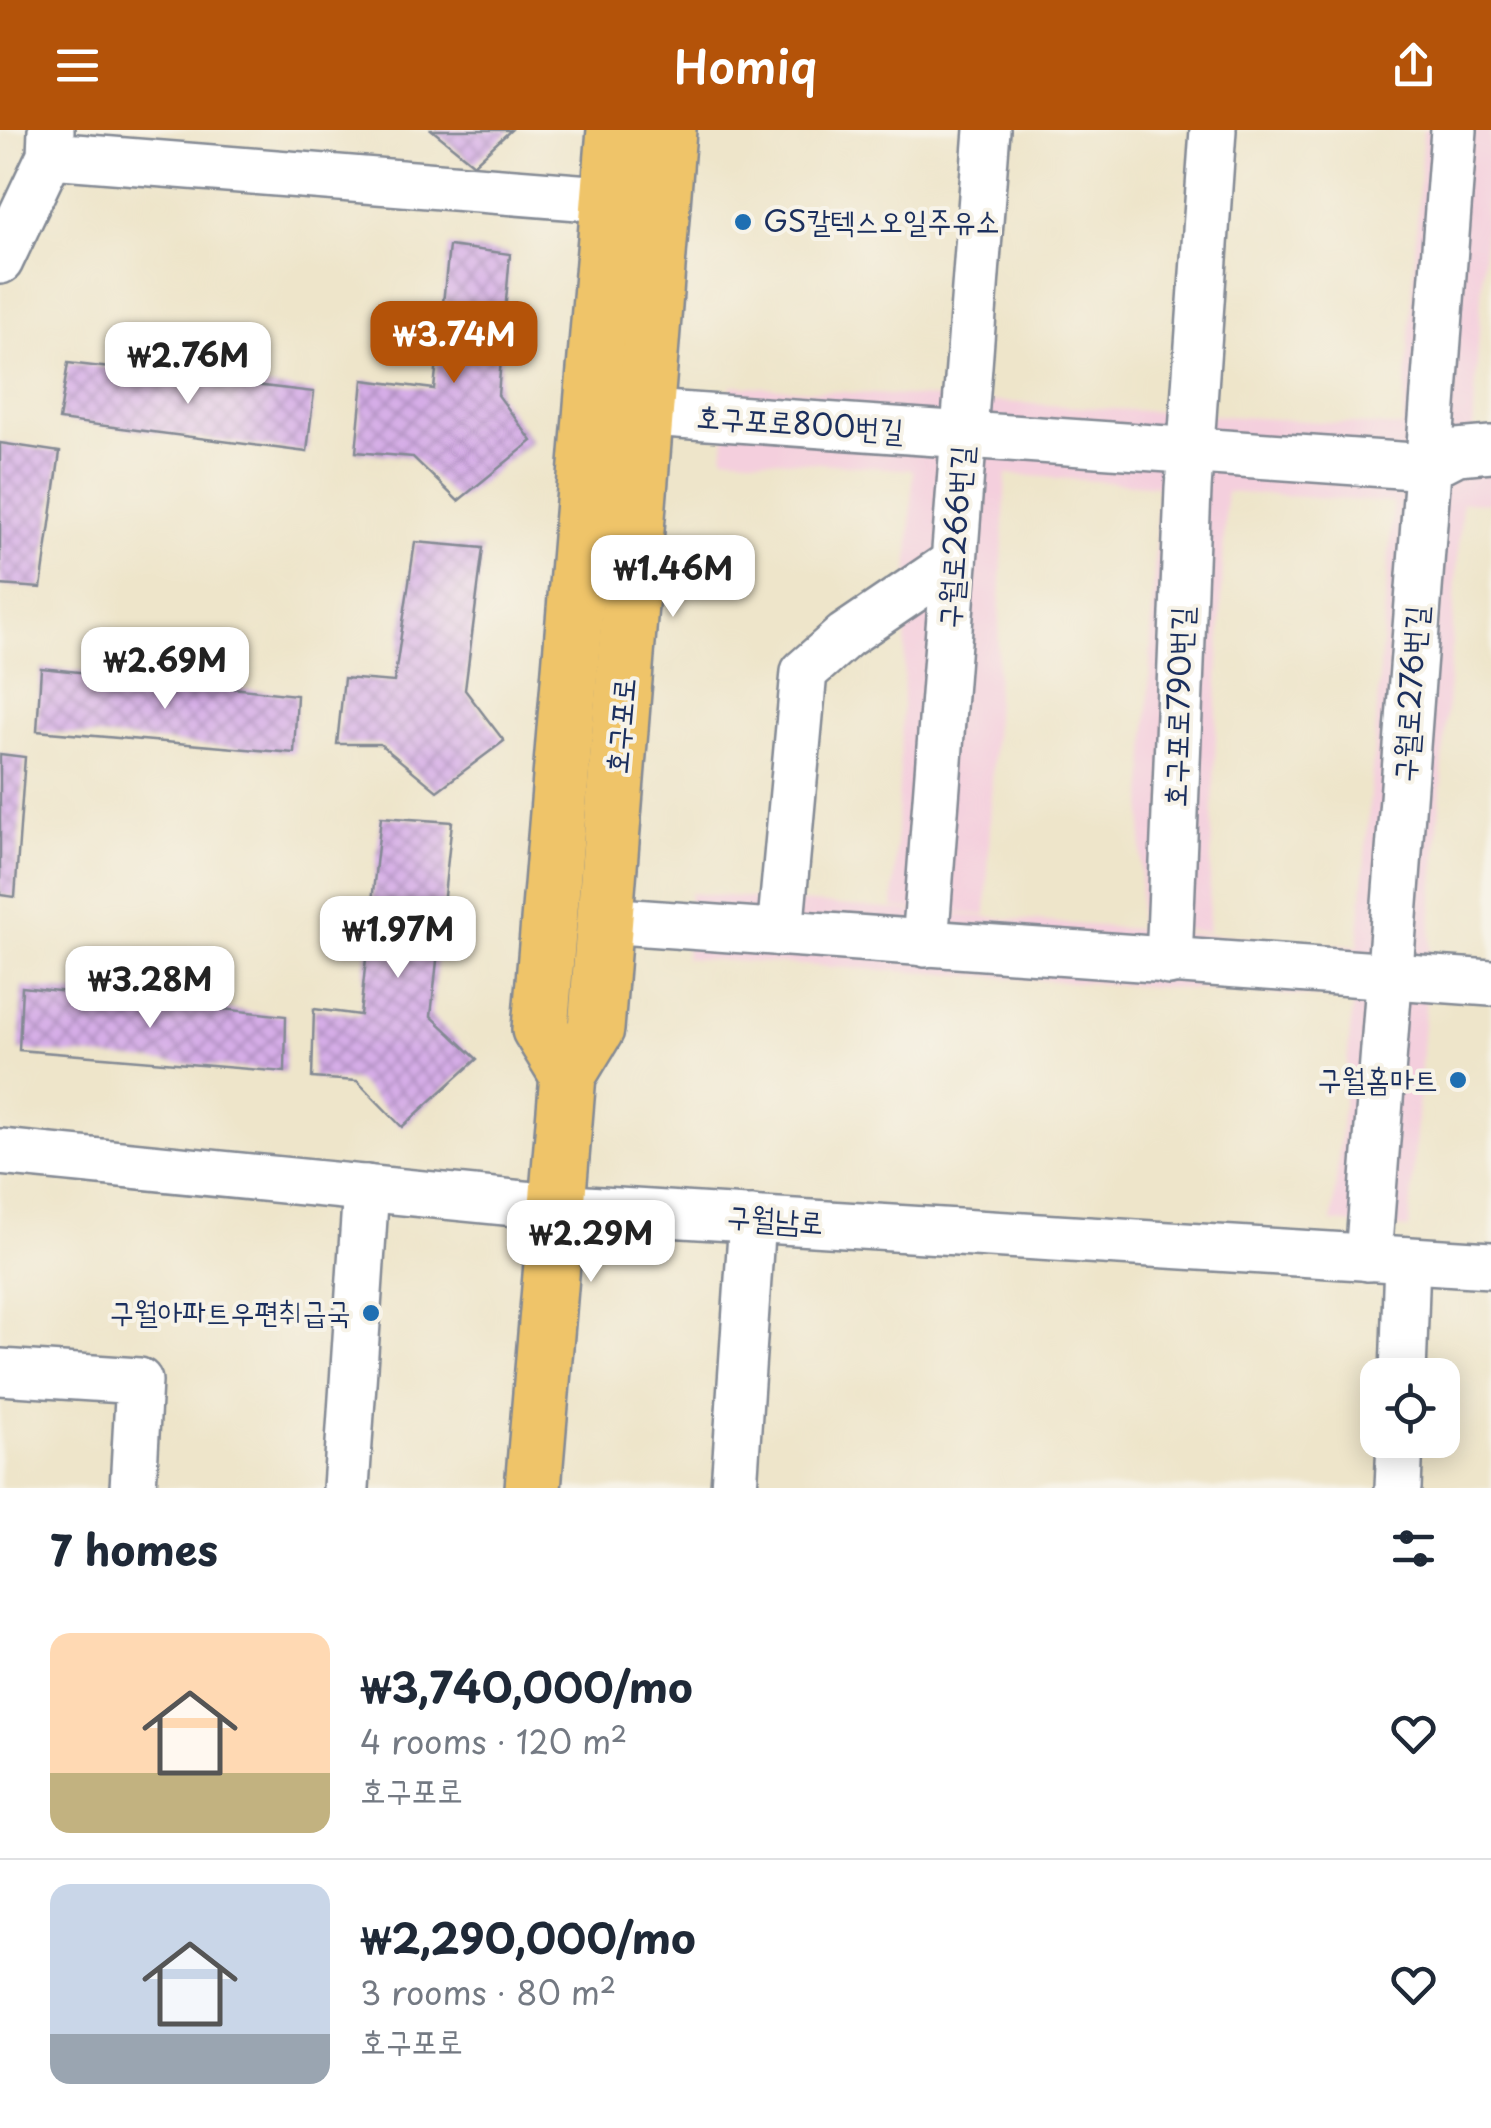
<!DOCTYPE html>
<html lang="en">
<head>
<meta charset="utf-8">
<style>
	:root { --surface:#fff; --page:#f6f6f7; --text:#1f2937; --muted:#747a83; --line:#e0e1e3; --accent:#b45309 }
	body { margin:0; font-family:"Playpen Sans","Poor Story",sans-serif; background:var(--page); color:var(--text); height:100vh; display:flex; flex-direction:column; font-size:38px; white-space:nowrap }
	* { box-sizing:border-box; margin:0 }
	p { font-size:32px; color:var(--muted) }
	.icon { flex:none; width:55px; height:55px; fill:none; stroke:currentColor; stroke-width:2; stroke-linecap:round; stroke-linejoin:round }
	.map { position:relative; height:1358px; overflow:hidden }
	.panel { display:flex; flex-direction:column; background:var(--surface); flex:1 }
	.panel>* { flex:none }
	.fabs { position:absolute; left:1360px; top:1228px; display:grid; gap:20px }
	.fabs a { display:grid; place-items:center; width:100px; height:100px; border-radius:20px; background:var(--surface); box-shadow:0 5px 25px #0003; font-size:50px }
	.price { position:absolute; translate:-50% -85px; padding:0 22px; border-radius:20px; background:#fff; color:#222; font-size:32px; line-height:65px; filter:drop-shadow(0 2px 5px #0008) }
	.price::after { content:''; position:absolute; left:50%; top:60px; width:30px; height:22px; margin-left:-15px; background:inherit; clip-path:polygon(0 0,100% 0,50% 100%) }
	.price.selected { background:var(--accent); color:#fff }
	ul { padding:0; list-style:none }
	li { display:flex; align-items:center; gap:30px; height:250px; padding:0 50px }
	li+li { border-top:2px solid var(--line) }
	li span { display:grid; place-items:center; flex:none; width:280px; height:200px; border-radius:20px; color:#555 }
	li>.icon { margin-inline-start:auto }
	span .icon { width:120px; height:120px; fill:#fffc; stroke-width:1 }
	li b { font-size:42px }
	h2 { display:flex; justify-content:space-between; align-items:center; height:120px; padding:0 50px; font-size:42px }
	header { display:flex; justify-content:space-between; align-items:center; height:130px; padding:0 50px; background:var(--accent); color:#fff; font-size:45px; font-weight:600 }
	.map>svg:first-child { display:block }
	.built { fill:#f4cfdd }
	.building { fill:url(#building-cross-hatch) }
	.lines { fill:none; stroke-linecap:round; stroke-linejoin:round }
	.minor-casing { stroke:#848a94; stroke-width:50 }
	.major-casing { stroke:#848a94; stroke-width:60 }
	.minor { stroke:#fff; stroke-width:45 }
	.major { stroke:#efc469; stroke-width:55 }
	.poi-dot { fill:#1f6fb2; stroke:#f7f3e8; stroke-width:4 }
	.labels { text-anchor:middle; stroke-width:8; stroke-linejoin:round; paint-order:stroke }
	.poi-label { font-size:30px; fill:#1b2f5e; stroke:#f7f3e8; text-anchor:end }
	.street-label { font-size:30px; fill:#1b2f5e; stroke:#f7f3e8 }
</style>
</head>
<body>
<header><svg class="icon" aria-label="menu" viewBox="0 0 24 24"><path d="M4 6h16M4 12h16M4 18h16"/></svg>Homiq<svg class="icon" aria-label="share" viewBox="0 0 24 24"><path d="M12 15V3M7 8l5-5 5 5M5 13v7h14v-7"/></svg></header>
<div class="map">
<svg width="1491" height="1358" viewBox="0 0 1491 1358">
	<defs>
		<pattern id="building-cross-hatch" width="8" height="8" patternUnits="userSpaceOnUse" patternTransform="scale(2.5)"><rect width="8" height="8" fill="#d6ade7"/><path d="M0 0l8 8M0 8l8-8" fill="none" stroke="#ad8dbe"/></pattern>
	</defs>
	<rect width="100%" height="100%" fill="#f7f3e8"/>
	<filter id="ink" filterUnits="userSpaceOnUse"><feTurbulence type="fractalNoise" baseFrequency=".01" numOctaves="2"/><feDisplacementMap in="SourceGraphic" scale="20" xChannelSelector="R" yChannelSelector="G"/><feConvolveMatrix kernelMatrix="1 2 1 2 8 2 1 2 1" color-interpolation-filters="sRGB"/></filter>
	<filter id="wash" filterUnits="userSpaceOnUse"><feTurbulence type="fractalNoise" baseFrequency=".0048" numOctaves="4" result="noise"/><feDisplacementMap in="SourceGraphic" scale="40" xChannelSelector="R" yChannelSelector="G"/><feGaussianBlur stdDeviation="2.25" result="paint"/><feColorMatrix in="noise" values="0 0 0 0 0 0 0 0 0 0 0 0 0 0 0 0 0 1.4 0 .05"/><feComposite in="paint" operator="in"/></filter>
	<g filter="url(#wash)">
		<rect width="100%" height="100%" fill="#eee5ca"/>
		<!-- built -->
		<polygon class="built" points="1423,0 1491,0 1473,302 1491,303 1491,373 1462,372 1409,1099 1332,1092 1353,869 685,828 690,763 1358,817 1393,373 1226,362 1208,802 1138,796 1158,356 1006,344 986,785 893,778 913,340 723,326 731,255 1403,297"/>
		<g id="blocks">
			<!-- building -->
			<g class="building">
				<polygon points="432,0 511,0 474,34"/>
				<polygon points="449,116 510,124 498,265 532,311 458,371 413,327 356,322 363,250 434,259"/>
				<polygon points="68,233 314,262 307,322 59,290"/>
				<polygon points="0,313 60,322 41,458 0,455"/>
				<polygon points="415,412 483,418 465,560 504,611 437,661 380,614 337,614 344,548 394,552"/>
				<polygon points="41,538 297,565 294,623 37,601"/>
				<polygon points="0,624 25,627 15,767 0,765"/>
				<polygon points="381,687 452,692 431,886 477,929 402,997 357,951 312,948 314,879 360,885"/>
				<polygon points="22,857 286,886 285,942 19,920"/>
			</g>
		</g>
	</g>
	<g filter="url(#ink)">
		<use href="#blocks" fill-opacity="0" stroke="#848a94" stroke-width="2.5"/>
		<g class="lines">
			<!-- minor casing -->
			<g class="minor-casing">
				<g id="minor">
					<polyline points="50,25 641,72"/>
					<polyline points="0,131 50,25 51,0"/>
					<polyline points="649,283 1428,337 1457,322 1491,319"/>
					<polyline points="604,790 1491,853"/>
					<polyline points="780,803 804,542 845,506 954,432"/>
					<polyline points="925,814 987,0"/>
					<polyline points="1169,832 1188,359 1213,0"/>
					<polyline points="0,1022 554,1077 1491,1135"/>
					<polyline points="1368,1128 1454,0"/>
					<polyline points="0,1242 139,1251 133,1358"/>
					<polyline points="1403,1245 1407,1130"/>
					<polyline points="346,1358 366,1058"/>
					<polyline points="734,1358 752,1089"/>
					<polyline points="1398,1358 1400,1310"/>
				</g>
			</g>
			<!-- major casing -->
			<g class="major-casing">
				<g id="major">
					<polyline points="568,945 540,899 615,0"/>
					<polyline points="533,1358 568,945 596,899 668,0"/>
				</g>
			</g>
			<!-- minor -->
			<use href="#minor" class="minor"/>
			<!-- major -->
			<use href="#major" class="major"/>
		</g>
	</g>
	<!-- markers -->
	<g class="poi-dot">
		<circle cx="743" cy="92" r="10"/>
		<circle cx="1458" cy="950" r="10"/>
		<circle cx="371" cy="1183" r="10"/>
	</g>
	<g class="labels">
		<!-- poi labels -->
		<g class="poi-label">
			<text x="763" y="102" text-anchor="start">GS칼텍스오일주유소</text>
			<text x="1438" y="960">구월홈마트</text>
			<text x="351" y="1193">구월아파트우편취급국</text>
		</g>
		<!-- street labels -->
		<g class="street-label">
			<text transform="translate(800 294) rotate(4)" y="10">호구포로800번길</text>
			<text transform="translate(956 407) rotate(-86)" y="10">구월로266번길</text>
			<text transform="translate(1411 564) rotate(-86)" y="10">구월로276번길</text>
			<text transform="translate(1179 577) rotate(-88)" y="10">호구포로790번길</text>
			<text transform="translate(621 596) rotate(-85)" y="10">호구포로</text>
			<text transform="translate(775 1090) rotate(4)" y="10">구월남로</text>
		</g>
	</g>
</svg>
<div class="fabs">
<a><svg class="icon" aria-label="locate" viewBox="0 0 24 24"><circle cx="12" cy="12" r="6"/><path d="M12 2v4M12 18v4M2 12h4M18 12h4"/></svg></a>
</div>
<b class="price selected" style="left:454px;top:256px">₩3.74M</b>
<b class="price" style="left:188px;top:277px">₩2.76M</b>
<b class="price" style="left:673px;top:490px">₩1.46M</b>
<b class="price" style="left:165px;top:582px">₩2.69M</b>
<b class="price" style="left:398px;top:851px">₩1.97M</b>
<b class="price" style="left:150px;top:901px">₩3.28M</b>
<b class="price" style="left:591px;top:1155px">₩2.29M</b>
</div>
<section class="panel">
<h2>7 homes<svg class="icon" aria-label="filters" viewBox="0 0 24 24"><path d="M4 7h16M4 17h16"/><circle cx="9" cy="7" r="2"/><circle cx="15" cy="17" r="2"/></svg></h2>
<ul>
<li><span style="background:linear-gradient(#ffd9b3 70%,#c2b280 0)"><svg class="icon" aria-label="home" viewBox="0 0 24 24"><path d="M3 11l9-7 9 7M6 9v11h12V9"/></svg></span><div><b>₩3,740,000/mo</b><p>4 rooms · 120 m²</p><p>호구포로</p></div><svg class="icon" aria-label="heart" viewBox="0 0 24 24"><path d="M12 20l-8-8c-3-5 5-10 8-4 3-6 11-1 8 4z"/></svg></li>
<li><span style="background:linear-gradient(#c9d6e8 75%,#9aa5b1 0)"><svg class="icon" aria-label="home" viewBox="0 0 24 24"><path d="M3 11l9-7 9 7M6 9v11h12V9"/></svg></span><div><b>₩2,290,000/mo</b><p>3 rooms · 80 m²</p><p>호구포로</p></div><svg class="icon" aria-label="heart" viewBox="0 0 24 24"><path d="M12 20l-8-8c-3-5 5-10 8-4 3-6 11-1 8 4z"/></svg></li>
</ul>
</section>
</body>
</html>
